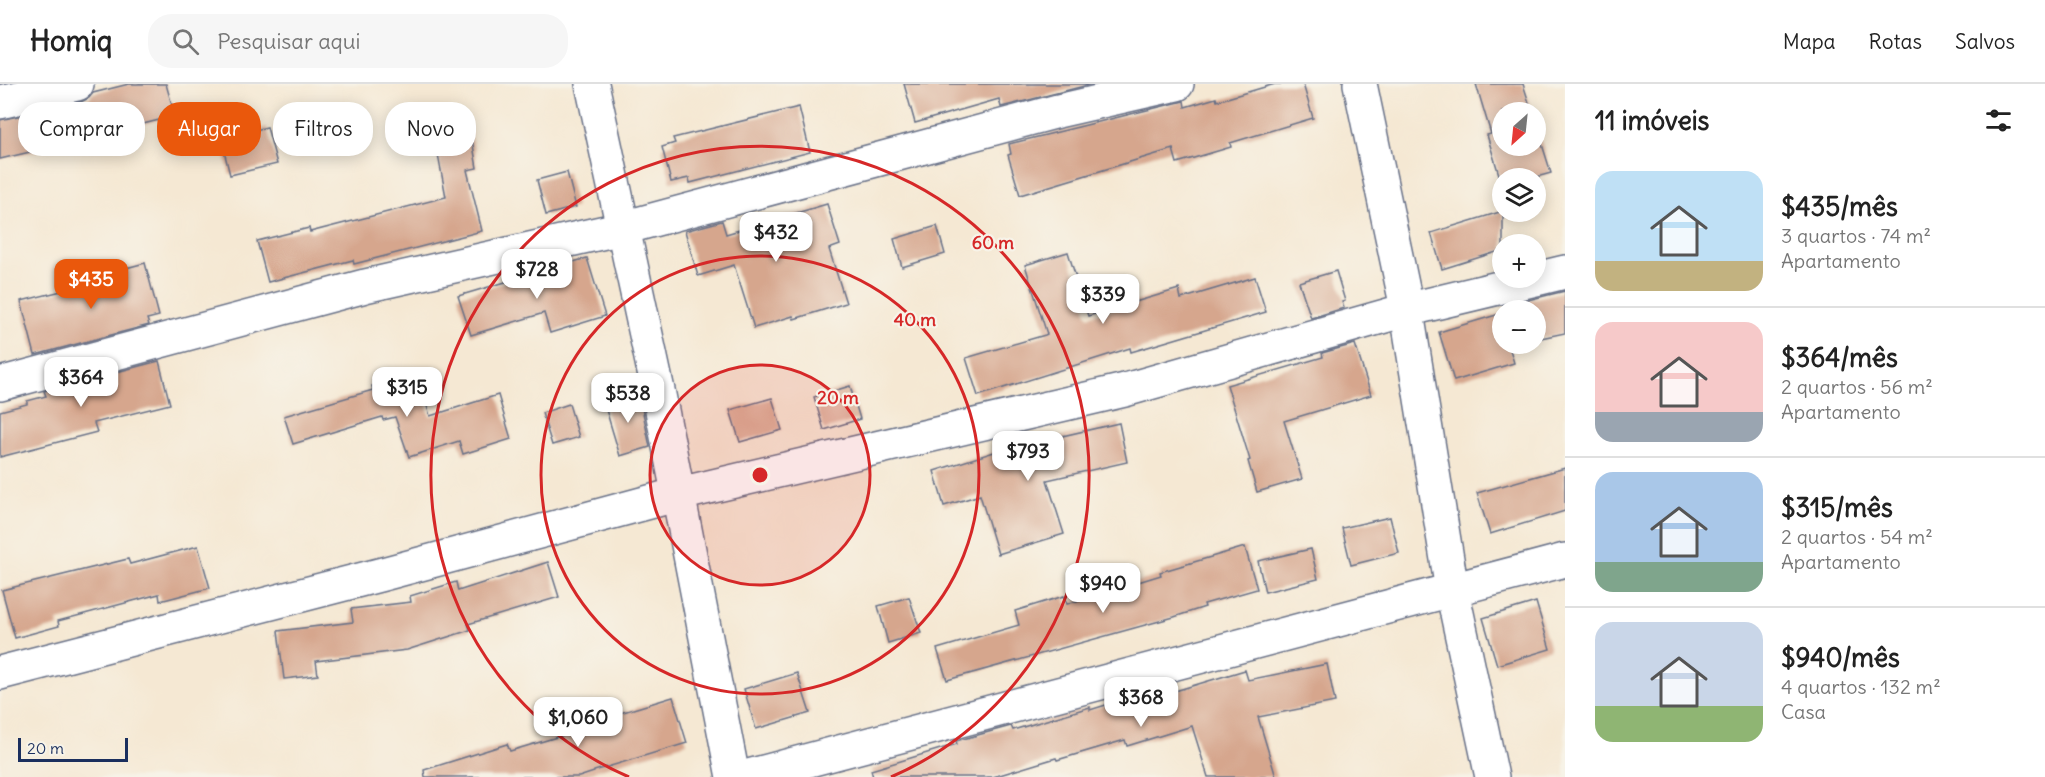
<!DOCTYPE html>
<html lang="pt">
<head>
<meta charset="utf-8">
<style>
	:root { --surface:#fff; --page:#f6f6f6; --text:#222; --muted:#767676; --line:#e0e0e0; --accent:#ea580c }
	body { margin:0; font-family:Delius,sans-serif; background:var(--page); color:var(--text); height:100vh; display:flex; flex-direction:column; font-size:22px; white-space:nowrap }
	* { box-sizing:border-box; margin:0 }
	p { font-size:20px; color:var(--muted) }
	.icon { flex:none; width:33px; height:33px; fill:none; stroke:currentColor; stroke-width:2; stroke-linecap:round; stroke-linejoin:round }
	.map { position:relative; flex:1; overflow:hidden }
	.panel { display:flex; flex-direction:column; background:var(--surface); width:480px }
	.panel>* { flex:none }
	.guide { position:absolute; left:18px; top:18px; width:570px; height:54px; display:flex; gap:12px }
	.needle { width:39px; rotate:207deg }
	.buttons { position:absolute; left:1492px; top:18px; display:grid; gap:12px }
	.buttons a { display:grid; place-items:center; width:54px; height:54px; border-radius:50%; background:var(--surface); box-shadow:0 3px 15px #0003; font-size:30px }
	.scale { position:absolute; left:18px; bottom:15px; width:110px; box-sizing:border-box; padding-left:6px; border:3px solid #1b2f5e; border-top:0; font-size:16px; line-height:21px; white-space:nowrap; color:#1b2f5e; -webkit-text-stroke:4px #f7f3e8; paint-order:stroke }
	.price { position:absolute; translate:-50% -51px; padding:0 14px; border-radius:12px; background:#fff; color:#222; font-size:20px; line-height:39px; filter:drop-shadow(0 2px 3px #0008) }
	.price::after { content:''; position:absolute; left:50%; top:36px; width:18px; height:14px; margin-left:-9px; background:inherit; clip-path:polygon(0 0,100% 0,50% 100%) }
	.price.on { background:var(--accent); color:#fff }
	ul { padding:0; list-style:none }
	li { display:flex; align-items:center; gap:18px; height:150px; padding:0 30px }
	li+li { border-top:2px solid var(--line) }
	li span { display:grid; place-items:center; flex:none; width:168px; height:120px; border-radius:18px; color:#555 }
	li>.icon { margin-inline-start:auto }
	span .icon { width:72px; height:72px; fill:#fffc; stroke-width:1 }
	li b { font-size:26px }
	h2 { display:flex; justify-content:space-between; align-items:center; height:72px; padding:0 30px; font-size:26px }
	.tag { padding:0 21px; border-radius:24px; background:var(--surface); box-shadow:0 3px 15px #0003; font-size:21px; line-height:54px }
	.tag.on { background:var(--accent); color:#fff }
	header { display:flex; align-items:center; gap:36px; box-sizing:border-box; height:84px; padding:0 30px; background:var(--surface); border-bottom:2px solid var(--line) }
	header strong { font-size:28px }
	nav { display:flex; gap:33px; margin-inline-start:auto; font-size:21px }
	.search { width:420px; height:54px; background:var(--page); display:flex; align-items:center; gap:15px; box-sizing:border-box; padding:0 21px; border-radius:24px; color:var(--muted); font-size:22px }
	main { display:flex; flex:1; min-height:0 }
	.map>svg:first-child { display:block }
	.building { fill:#d6a68d }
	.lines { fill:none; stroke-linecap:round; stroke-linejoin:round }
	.minor-casing { stroke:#677087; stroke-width:36 }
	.minor { stroke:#fff; stroke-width:33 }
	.ring { fill:none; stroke:#d62828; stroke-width:3 }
	.centre { fill:#d62828; stroke:#f7f3e8; stroke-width:3 }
	.ring-label { font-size:18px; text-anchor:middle; font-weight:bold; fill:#d62828; stroke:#f7f3e8; stroke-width:4.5; stroke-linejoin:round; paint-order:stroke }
</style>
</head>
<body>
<header>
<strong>Homiq</strong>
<div class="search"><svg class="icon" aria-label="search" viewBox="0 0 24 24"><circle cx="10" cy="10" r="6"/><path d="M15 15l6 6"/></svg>Pesquisar aqui</div>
<nav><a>Mapa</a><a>Rotas</a><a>Salvos</a></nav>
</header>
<main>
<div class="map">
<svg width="1565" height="693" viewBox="0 0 1565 693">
	<rect width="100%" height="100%" fill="#f7f3e8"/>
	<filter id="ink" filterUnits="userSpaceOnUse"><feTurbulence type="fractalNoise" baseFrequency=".0167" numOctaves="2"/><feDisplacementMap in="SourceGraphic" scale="12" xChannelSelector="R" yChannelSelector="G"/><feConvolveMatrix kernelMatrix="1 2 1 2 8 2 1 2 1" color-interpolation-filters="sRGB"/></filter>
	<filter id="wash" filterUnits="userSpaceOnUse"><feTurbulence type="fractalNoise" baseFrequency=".008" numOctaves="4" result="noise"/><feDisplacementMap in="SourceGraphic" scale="24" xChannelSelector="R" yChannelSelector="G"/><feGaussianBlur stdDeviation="1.35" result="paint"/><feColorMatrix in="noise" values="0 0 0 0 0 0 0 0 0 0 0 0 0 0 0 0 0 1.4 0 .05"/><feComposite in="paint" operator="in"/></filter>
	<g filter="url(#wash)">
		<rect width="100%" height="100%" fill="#f5e8d3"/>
		<g id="blocks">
			<!-- building -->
			<g class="building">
				<polygon points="129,0 166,0 175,32 135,42 133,33 41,57 43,65 0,75 0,36 81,18 89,14 93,9"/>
				<polygon points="904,0 1092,0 1001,23 999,15 915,39"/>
				<polygon points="1275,0 1303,0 1313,34 1230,59 1231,63 1177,79 1173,65 1020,111 1008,71 1011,70 1009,60 1184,17 1185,23 1216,14 1217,17"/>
				<polygon points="1476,0 1523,0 1532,28 1503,28 1503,62 1536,62 1536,41 1551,89 1533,94 1500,94 1487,51 1491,50"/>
				<polygon points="799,23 810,68 690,99 689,94 671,98 662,63 675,59 673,54"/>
				<polygon points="469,38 477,84 467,86 482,147 354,180 353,176 268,198 257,157 309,144 310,148 446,113 433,44"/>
				<polygon points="267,43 277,80 230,91 221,55"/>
				<polygon points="567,88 576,123 546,131 537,96"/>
				<polygon points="827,120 840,161 829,165 846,219 794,235 793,232 754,244 734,181 698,192 685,147 722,137 726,150"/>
				<polygon points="1503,127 1503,166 1442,185 1431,149"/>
				<polygon points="937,142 945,170 902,183 894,155"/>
				<polygon points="1068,168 1088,232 1179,205 1181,215 1255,193 1266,228 1131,268 1130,264 978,312 966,274 1045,251 1047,250 1025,181"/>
				<polygon points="587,174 605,232 550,249 544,229 471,251 458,212"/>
				<polygon points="145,179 159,232 147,235 149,241 35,271 21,217 90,200 88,194"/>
				<polygon points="1336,187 1345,217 1342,218 1344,224 1311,234 1299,198"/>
				<polygon points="1565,207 1565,249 1536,255 1536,226 1511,226 1529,221 1528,216"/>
				<polygon points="1503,229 1503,260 1518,260 1509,262 1514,279 1454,297 1439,248"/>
				<polygon points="1355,260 1371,311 1284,337 1302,395 1257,408 1248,377 1250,376 1227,301 1323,273 1322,269"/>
				<polygon points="159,277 170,320 94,339 97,348 0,373 0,327 27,320 27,317 46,312 44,307"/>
				<polygon points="417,288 430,332 498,311 511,355 463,370 459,357 409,373 395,333 383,336 382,333 293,360 284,332 373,306 372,302"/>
				<polygon points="850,302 860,335 824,346 814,313"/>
				<polygon points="639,309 650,363 620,372 604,319"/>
				<polygon points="772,314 782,346 740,358 730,326"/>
				<polygon points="569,320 579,353 552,361 542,329"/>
				<polygon points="1119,339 1127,378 1047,396 1064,450 998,470 980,411 944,422 934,387 1035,355 1036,358"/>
				<polygon points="1565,384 1565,427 1490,450 1477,409"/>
				<polygon points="1390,433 1399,469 1351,481 1342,444"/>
				<polygon points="198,462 210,504 160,517 159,510 58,537 59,542 15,554 2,506 128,475 130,480"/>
				<polygon points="1245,463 1257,505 1204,520 1205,523 1174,533 947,596 937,565 1019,541 1015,527 1064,512 1067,520 1161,491 1160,488"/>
				<polygon points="1311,465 1318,495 1265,508 1258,477"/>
				<polygon points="548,478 559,513 468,540 470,546 407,566 316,577 318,591 284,595 278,547 353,538 351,525 411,518 410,512 456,498 458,507"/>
				<polygon points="909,513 921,549 888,559 878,522"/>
				<polygon points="1536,518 1550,565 1497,581 1483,534"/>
				<polygon points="1327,580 1335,618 1258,633 1276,693 1208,693 1192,642 1127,662 1125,656 1057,676 1056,674 993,693 873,693 871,686 957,660 956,657 1011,642 1013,646 1090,623 1090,626 1163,603 1165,610 1245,586 1248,596"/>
				<polygon points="797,589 810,629 756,645 744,605"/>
				<polygon points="673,613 687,659 594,687 594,688 579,693 425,693 424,686 507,660 510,667 621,634 620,629"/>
			</g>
		</g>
	</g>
	<g filter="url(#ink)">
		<use href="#blocks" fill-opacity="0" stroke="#677087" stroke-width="1.5"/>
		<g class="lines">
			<!-- minor casing -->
			<g class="minor-casing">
				<g id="minor">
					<polyline points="592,0 659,311 733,693"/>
					<polyline points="1360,0 1404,210 1452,506 1492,693"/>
					<polyline points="0,18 77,0"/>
					<polyline points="0,300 365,202 623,144 1058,27 1177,0"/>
					<polyline points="0,589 383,490 679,410 1125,306 1406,226 1565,188"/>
					<polyline points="745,693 1565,476"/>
				</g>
			</g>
			<!-- minor -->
			<use href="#minor" class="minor"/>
		</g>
	</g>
	<!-- distance rings -->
	<circle cx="760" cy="391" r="110" fill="#d62828" fill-opacity=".12"/>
	<g class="ring">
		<circle cx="760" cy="391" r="110"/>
		<circle cx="760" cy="391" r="219"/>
		<path d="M629 693A329 329 0 1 1 891 693"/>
	</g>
	<circle cx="760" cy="391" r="9" class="centre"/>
	<g class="ring-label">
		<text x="993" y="165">60 m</text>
		<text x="915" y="242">40 m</text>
		<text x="838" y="320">20 m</text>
	</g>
</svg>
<div class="buttons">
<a><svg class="needle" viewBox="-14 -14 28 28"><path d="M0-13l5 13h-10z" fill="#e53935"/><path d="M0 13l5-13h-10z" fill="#767676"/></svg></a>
<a><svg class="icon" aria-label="layers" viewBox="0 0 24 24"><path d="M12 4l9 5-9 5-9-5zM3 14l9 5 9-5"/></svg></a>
<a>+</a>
<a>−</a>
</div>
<div class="scale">20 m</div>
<b class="price" style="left:776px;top:179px">$432</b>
<b class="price" style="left:537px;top:216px">$728</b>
<b class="price on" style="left:91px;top:226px">$435</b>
<b class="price" style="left:1103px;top:241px">$339</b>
<b class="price" style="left:81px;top:324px">$364</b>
<b class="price" style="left:407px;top:334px">$315</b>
<b class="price" style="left:628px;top:340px">$538</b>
<b class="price" style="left:1028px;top:398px">$793</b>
<b class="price" style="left:1103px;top:530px">$940</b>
<b class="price" style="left:1141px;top:644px">$368</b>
<b class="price" style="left:578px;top:664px">$1,060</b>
<div class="guide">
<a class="tag">Comprar</a>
<a class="tag on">Alugar</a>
<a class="tag">Filtros</a>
<a class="tag">Novo</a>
</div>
</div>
<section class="panel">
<h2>11 imóveis<svg class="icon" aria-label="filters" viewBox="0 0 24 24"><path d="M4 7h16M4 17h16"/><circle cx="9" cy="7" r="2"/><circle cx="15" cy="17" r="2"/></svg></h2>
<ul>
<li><span style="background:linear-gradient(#bfe0f5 75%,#c2b280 0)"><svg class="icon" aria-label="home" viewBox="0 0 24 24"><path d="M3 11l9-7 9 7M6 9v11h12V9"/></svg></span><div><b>$435/mês</b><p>3 quartos · 74 m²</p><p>Apartamento</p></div></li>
<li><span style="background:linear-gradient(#f6c9c9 75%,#9aa5b1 0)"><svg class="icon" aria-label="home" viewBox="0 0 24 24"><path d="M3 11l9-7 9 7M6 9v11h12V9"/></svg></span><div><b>$364/mês</b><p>2 quartos · 56 m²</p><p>Apartamento</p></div></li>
<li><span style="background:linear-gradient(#a9c7e8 75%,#7fa58c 0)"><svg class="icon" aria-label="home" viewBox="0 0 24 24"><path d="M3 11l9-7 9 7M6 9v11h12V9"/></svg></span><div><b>$315/mês</b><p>2 quartos · 54 m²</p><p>Apartamento</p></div></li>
<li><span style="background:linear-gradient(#c9d6e8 70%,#8fb573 0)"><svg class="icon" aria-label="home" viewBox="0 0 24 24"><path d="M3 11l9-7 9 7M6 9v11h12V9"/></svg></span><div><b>$940/mês</b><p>4 quartos · 132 m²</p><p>Casa</p></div></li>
</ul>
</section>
</main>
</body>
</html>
